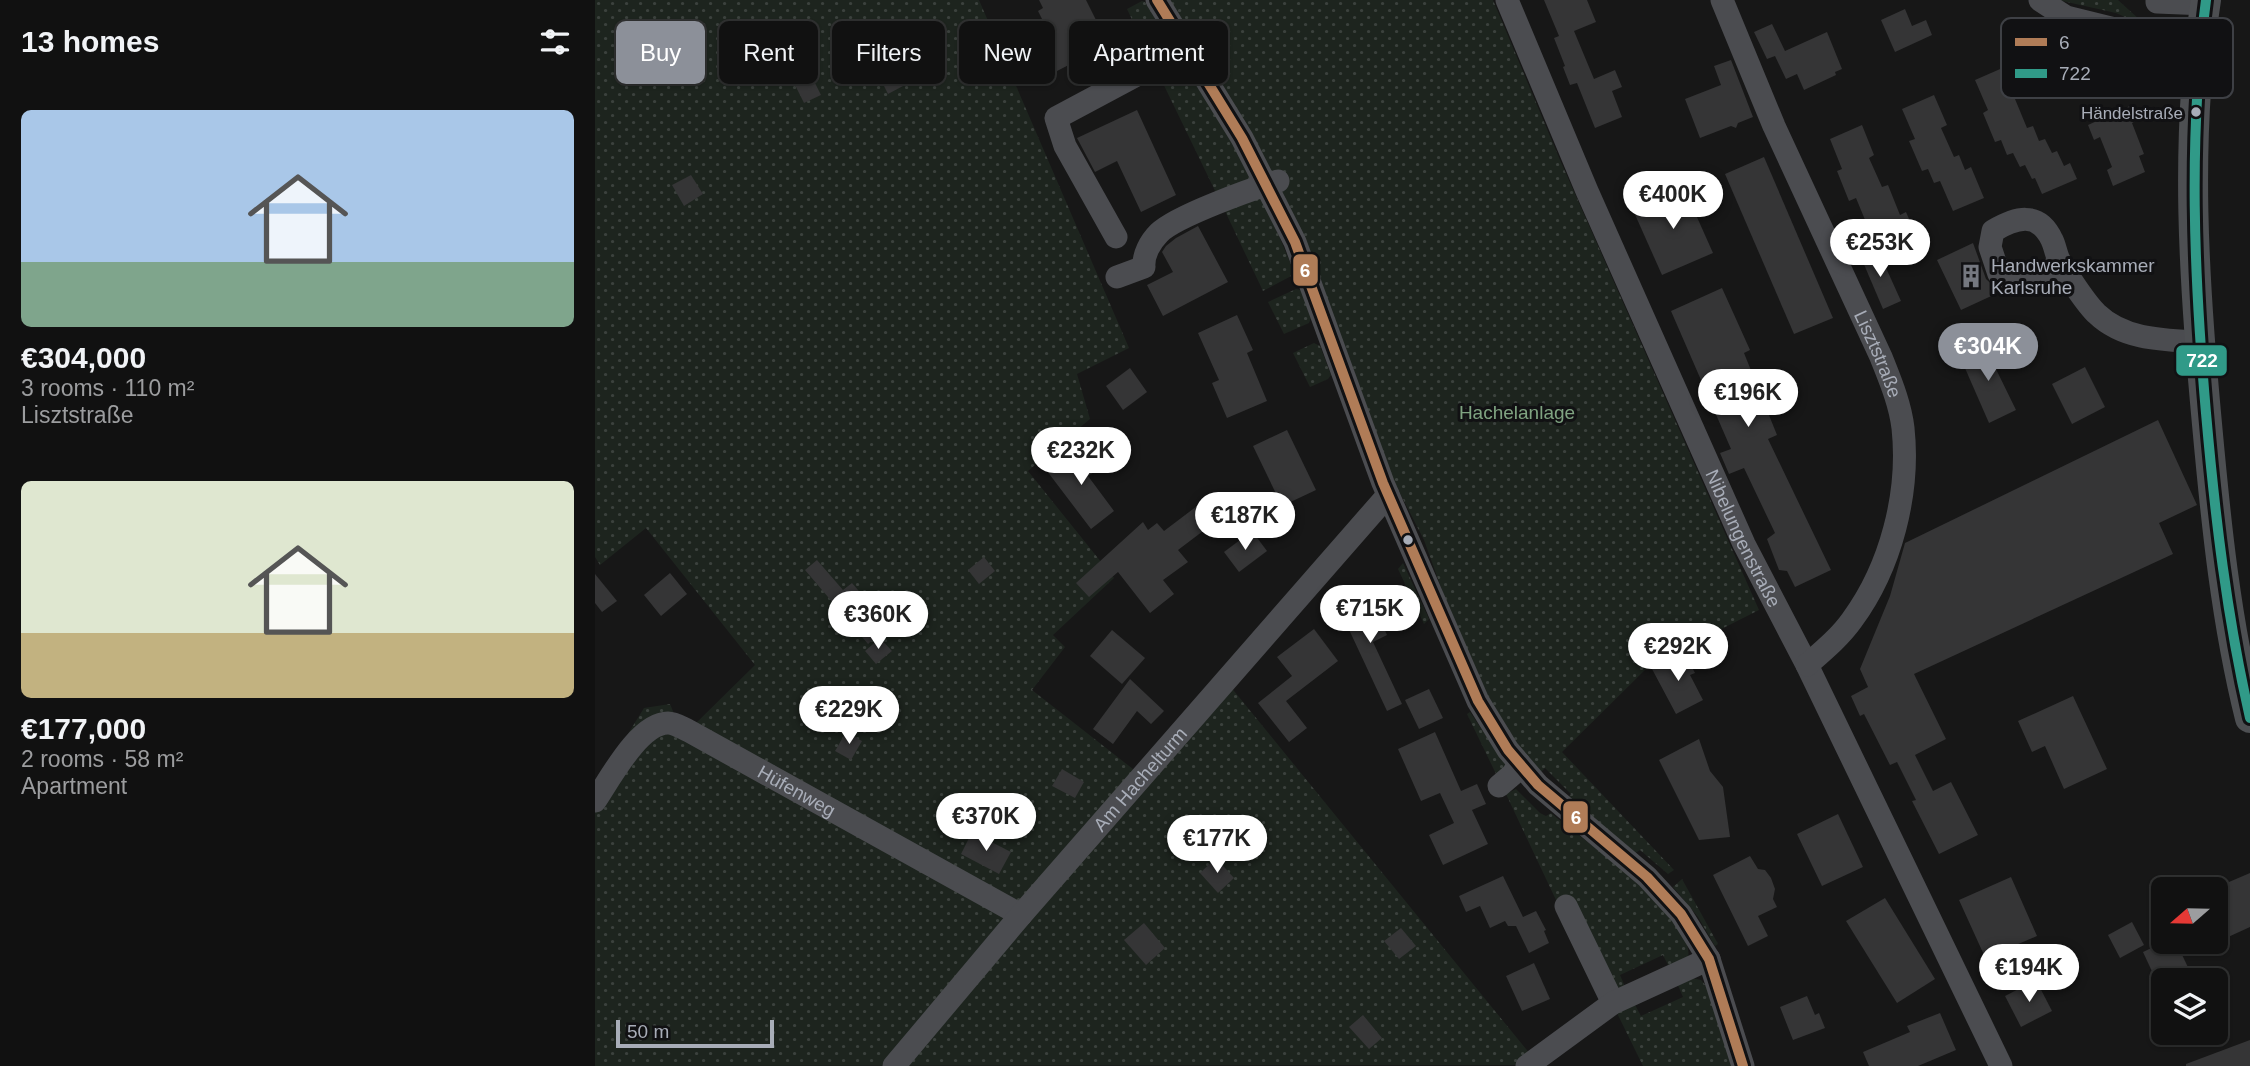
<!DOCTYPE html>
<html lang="en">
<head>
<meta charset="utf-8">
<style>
	:root { --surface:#111; --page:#1a1a1a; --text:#f1f3f6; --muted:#9c9d9f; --line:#303131; --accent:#8c9099 }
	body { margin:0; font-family:Helvetica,sans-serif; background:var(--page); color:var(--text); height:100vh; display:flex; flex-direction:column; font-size:26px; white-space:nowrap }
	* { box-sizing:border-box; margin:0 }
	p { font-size:23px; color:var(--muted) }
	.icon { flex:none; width:38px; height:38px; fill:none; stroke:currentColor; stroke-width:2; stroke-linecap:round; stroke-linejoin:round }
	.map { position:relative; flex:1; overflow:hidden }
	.details { display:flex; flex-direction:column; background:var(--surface); width:595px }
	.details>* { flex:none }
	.hud { position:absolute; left:21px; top:21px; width:665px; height:63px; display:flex; gap:14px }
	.needle { width:46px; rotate:250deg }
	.fabs { position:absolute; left:1556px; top:877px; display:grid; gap:14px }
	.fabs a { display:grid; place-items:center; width:77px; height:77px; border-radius:10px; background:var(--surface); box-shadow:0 2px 5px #0004,0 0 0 2px var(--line); font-size:35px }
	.scale { position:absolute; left:21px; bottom:18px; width:158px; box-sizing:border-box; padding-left:7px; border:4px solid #a8adb8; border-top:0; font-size:19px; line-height:24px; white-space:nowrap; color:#a8adb8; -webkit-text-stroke:5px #111113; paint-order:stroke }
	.price { position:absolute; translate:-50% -60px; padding:0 16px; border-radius:24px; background:#fff; color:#222; font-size:23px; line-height:46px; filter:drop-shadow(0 2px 4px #0008) }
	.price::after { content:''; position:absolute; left:50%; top:42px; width:21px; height:16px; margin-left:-10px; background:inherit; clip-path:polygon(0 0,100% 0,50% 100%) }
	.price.active { background:var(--accent); color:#fff }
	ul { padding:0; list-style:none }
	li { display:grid; align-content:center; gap:14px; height:371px; padding:0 21px }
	li span { display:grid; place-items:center; height:217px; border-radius:10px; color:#555 }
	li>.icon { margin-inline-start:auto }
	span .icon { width:126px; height:126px; fill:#fffc; stroke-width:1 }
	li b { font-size:30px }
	h2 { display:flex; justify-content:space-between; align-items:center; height:84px; padding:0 21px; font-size:30px }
	.pill { padding:0 24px; border-radius:10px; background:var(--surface); box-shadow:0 2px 5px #0004,0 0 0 2px var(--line); font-size:24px; line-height:63px }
	.pill.active { background:var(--accent); color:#fff }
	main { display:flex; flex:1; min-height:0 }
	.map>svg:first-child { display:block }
	.green { fill:url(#green-dots) }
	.building { fill:#353536 }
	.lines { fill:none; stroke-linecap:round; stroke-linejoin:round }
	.minor { stroke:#4b4c50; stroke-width:23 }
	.major { stroke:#4d4f52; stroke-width:30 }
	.bus-1-casing { stroke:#111113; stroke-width:16 }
	.bus-2-casing { stroke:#111113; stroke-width:16 }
	.bus-1 { stroke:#b07c57; stroke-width:10 }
	.bus-2 { stroke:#309a88; stroke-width:10 }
	.bus-dot { fill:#a8adb8; stroke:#111113; stroke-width:2.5 }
	.labels { text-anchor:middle; stroke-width:6; stroke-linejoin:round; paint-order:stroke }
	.bus-label { font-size:17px; fill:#a8adb8; stroke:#111113; text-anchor:end }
	.poi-label { font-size:19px; fill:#a8adb8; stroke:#111113; text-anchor:start }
	.street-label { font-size:19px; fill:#a8adb8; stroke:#111113 }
	.park-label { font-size:19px; fill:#7fa381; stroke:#111113 }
	.key { fill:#111113; stroke:#3e4045; stroke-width:2 }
	.key-label { font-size:19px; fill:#a8adb8 }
	.line-badge { stroke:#111113; stroke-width:2.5 }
	.badge-label { font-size:19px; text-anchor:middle; font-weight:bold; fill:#fff }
</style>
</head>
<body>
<main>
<section class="details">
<h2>13 homes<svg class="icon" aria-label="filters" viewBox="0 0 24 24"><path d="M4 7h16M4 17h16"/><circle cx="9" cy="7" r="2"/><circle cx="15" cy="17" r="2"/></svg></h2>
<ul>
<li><span style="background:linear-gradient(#a9c7e8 70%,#7fa58c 0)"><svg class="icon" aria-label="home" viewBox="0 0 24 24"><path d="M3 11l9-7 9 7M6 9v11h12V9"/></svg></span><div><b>€304,000</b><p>3 rooms · 110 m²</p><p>Lisztstraße</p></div></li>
<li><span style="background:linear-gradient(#dfe7d0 70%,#c2b280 0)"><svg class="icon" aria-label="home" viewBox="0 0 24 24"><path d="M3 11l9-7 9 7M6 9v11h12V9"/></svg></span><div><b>€177,000</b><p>2 rooms · 58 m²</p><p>Apartment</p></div></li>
</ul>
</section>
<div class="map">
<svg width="1655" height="1066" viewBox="0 0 1655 1066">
	<defs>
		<pattern id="green-dots" width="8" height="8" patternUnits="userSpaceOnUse" patternTransform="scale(1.75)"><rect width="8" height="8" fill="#1d241e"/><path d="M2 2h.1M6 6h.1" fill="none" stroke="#3b413d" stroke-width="1.8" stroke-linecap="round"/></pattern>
	</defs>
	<rect width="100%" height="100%" fill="#171717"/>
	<!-- green -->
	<g class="green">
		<polygon points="0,0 384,0 534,348 482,374 495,419 433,471 519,578 458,635 470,647 437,690 543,773 635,686 944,1065 0,1066 0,787 49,708 75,704 82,721 95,729 160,665 51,528 5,565 0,557"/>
		<polygon points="572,0 898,0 965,160 1164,610 1055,665 967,752 1079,870 1073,874 1045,850 1039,854 972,799 976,794 950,768 942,776 898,712 866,643 829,540 792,468 705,232"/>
		<polygon points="1463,0 1523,0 1545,20 1544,23 1521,13"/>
		<polygon points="547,1 550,2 570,35 568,48 555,57 532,9"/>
		<polygon points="581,66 592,70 618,109 657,178 624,199 563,73"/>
		<polygon points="667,196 700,274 668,291 629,209"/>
		<polygon points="701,289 706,290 716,318 714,323 689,334 673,302"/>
		<polygon points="719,343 725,346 736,375 733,379 715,387 698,353"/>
		<polygon points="808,563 834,619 829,624 803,569"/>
		<polygon points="875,712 912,767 902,776 872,714"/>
		<path d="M921 789 945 813 951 816 956 813C984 837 1102 919 1093 957L1075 969 1068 955 1025 975 1031 989 1019 988 967 897 961 900 911 794Z"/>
		<polygon points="1087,879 1123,944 1120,946 1103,917 1078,887"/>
		<polygon points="1097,978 1106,980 1112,987 1137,1066 1048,1066 1021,1011 1039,1003 1046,1016 1088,997 1082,983"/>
	</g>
	<!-- building -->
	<g class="building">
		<polygon points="444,0 491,0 501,20 491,25 503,50 462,71 446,39 455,35 443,11 448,8"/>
		<polygon points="949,0 992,0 1001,22 979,31 999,79 1020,70 1027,87 1017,91 1027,117 1000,128 982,83 975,85 968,67 970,66 959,38 964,36"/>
		<polygon points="1310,9 1317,26 1331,20 1337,35 1300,52 1286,20"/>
		<polygon points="1177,24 1190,51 1232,32 1247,69 1240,72 1241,75 1209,90 1202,74 1191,79 1180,56 1172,59 1159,32"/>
		<polygon points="1136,60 1158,117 1143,123 1141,128 1136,126 1105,138 1090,99 1126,85 1119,66"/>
		<polygon points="1412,66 1425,97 1420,99 1432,128 1438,126 1444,141 1450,139 1457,153 1462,151 1469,166 1475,163 1482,179 1447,194 1440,178 1437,179 1430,165 1425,167 1418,153 1412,155 1406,140 1400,142 1388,113 1393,110 1380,80"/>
		<polygon points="300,70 308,86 293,94 285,78"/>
		<polygon points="215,73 226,95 209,103 198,81"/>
		<polygon points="1339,95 1352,125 1346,128 1359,157 1364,155 1370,170 1376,167 1389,198 1358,211 1345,181 1339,183 1333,169 1327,171 1314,141 1320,139 1307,109"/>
		<polygon points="1537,105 1544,119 1537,123 1549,154 1544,156 1550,172 1518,186 1512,170 1517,167 1505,137 1499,140 1493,125"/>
		<polygon points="542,110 581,195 546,212 522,161 500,172 482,138"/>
		<polygon points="1267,125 1279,155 1274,158 1287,187 1293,185 1305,215 1311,212 1318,228 1280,244 1261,198 1254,201 1242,171 1247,169 1235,139"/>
		<polygon points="1169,157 1238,318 1199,334 1130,174"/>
		<polygon points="96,175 108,194 89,206 77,185"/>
		<polygon points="1089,188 1118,253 1067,275 1038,210"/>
		<polygon points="603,226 633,282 568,316 552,285 578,272 567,252 571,246 581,238"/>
		<polygon points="1378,243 1391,279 1405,292 1366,310 1342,260"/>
		<polygon points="1282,248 1306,301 1288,309 1265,255"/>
		<polygon points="1127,288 1155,350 1149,353 1182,435 1173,439 1236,570 1200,587 1192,571 1184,570 1172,539 1180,533 1149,468 1134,474 1125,453 1136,449 1076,311"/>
		<polygon points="642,315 658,350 652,353 672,401 632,418 617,383 624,380 603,333"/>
		<polygon points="1398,344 1406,362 1399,365 1421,410 1394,423 1366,359"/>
		<polygon points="1490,367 1510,407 1477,424 1457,384"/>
		<polygon points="535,368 552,392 528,410 511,386"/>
		<polygon points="1563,420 1602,505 1564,523 1578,554 1319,674 1351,739 1320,755 1338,791 1356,782 1383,835 1344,854 1317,801 1321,800 1302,762 1295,765 1269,714 1265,716 1256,696 1273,687 1265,669 1295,596 1310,543"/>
		<polygon points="692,430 721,490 687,506 658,446"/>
		<polygon points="484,447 502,470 493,476 519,511 496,529 452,471"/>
		<polygon points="606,503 620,522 583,550 593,562 568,580 579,594 555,613 523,572 494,597 481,583 548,522 553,530 562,523 569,531"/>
		<polygon points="657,531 672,551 644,572 629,552"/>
		<polygon points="389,557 400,571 384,584 373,570"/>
		<polygon points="222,560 248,590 257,583 269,597 266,599 292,627 273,644 210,570"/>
		<polygon points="75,573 92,594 66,616 49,595"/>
		<polygon points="0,574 22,601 7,612 0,603"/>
		<polygon points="773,593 792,635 778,642 807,704 792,711 743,606"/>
		<polygon points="719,629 743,661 691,701 712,728 694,742 663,703 697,676 682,657"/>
		<polygon points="517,630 550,658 527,684 495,656"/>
		<polygon points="285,638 297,651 281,664 270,651"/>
		<polygon points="1089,652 1100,673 1095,675 1108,700 1081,714 1057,669"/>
		<polygon points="535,679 569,711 556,724 542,711 518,744 498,729"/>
		<polygon points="834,689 848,718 824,729 810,700"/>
		<polygon points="1478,696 1512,769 1469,789 1450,746 1437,752 1423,721"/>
		<polygon points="251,732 267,741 256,760 240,751"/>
		<polygon points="840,732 866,791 882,784 891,804 877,810 893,844 848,865 834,835 859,823 845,793 826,801 803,749"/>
		<polygon points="1104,739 1115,771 1128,787 1135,837 1104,840 1064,760"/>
		<polygon points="467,769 489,782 480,798 457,786"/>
		<polygon points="1243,814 1268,867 1227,886 1202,834"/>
		<polygon points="377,832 416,852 404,874 366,854"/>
		<polygon points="1155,856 1163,869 1170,870 1176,878 1180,889 1178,899 1182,907 1163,916 1173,936 1153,946 1118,875"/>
		<polygon points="621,858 639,878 623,893 605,873"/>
		<polygon points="1655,873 1655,927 1620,943 1620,888"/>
		<polygon points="908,876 928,917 941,911 951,930 949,931 954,943 934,953 921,926 913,926 910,921 895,928 885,906 871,912 864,896"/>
		<polygon points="1416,877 1442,936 1421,945 1424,953 1394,966 1364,900"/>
		<polygon points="1290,898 1340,979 1302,1003 1251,921"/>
		<polygon points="1537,922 1549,945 1525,958 1513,935"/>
		<polygon points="549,923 570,948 551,965 529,940"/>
		<polygon points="806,928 821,946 804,959 789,941"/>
		<polygon points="1569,942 1581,942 1599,980 1561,980 1548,952"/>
		<polygon points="939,963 955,999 927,1011 911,976"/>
		<polygon points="1441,980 1457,1011 1426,1027 1410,996"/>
		<polygon points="1212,996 1220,1015 1224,1013 1230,1028 1198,1040 1185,1007"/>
		<polygon points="1345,1013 1361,1050 1323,1066 1274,1066 1268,1052 1315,1032 1312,1026"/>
		<polygon points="768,1015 787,1038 774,1049 754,1027"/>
		<polygon points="1655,1040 1655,1066 1591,1066 1591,1064"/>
	</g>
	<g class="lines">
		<!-- minor -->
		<g class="minor">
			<polyline points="562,0 647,138 700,242 788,483 883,701 913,750 943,785 1052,877 1086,914 1114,959 1148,1066"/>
			<path id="s1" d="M912 0 992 191 1149 544 1212 665 1406 1066"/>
			<path id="s2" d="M1127 0 1179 126 1286 357C1295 380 1305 403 1308 428 1315 493 1296 567 1257 620 1245 637 1228 651 1212 665"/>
			<polyline points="1445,0 1471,17 1564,40 1604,44"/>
			<polyline points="1562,0 1562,2 1611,4"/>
			<polyline points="521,237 470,146 461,118 592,48"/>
			<path d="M1464 261C1448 281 1428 287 1404 274L1395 247 1398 231C1420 218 1443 210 1457 240 1460 246 1461 254 1464 260 1470 272 1492 305 1502 314 1529 340 1569 340 1605 342"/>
			<path d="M522 277 549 267C548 255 555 242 564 233 581 216 657 189 683 181"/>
			<polyline points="904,786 918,774 924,763"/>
			<path id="s3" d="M0 801C15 779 44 723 73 723 80 723 87 728 94 731L426 915"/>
			<polyline points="971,906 1018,1003"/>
			<path id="s4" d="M299 1066 426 915 793 495"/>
			<polyline points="932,1066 1018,1003 1114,959"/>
		</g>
		<!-- major -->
		<path class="major" d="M1611 0C1589 139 1599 284 1612 424 1621 523 1631 622 1655 718"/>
		<!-- bus-1 casing -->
		<g class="bus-1-casing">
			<polyline id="bus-1" points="562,0 647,138 700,242 788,483 883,701 913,750 943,785 1052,877 1086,914 1114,959 1148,1066"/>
		</g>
		<!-- bus-2 casing -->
		<g class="bus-2-casing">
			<path id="bus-2" d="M1611 0C1593 138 1599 275 1611 413 1620 516 1632 618 1655 718"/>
		</g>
		<!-- bus-1 -->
		<use href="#bus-1" class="bus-1"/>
		<!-- bus-2 -->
		<use href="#bus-2" class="bus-2"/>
	</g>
	<!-- icons -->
	<defs>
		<g id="building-bare" transform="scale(1.89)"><path d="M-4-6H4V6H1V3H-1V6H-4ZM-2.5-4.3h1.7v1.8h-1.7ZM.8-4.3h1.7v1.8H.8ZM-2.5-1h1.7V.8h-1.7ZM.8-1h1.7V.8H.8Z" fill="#757880" stroke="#111113" stroke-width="2.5" paint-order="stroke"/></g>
	</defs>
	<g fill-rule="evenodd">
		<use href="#building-bare" x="1376" y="276"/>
	</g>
	<!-- markers -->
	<g class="bus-dot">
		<circle cx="1601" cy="112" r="6"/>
		<circle cx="813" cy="540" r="6"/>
	</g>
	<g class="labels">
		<!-- bus labels -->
		<g class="bus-label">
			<text x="1588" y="119">Händelstraße</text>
		</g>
		<!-- poi labels -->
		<g class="poi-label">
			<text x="1396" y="272">Handwerkskammer<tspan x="1396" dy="22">Karlsruhe</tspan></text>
		</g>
		<!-- street labels -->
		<g class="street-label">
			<text dy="7" stroke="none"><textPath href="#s2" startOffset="387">Lisztstraße</textPath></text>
			<text dy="7" stroke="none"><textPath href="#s1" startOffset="588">Nibelungenstraße</textPath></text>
			<text dy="7" stroke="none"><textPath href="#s4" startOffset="378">Am Hachelturm</textPath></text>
			<text dy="7" stroke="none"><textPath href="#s3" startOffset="256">Hüfenweg</textPath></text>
		</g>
		<!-- park labels -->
		<g class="park-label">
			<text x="922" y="419">Hachelanlage</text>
		</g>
	</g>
	<!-- legend -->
	<rect x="1406" y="18" width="232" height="80" rx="10" class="key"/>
	<rect x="1420" y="38" width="32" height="8" fill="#b07c57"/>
	<rect x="1420" y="69" width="32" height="9" fill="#309a88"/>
	<g class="key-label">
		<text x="1464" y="49">6</text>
		<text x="1464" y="80">722</text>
	</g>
	<g class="line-badge">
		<rect x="697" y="253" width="27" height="34" rx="7" fill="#b07c57"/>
		<rect x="1580" y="344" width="53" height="33" rx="7" fill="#309a88"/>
		<rect x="967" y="800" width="27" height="34" rx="7" fill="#b07c57"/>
	</g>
	<g class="badge-label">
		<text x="710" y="277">6</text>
		<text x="1607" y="367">722</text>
		<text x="981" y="824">6</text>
	</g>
</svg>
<div class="fabs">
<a><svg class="needle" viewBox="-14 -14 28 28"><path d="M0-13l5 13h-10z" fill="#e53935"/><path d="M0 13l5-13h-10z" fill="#9c9d9f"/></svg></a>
<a><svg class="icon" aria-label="layers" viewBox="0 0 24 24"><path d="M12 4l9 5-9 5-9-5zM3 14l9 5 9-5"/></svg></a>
</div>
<div class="scale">50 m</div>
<b class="price" style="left:1078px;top:231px">€400K</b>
<b class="price" style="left:1285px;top:279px">€253K</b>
<b class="price active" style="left:1393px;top:383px">€304K</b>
<b class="price" style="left:1153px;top:429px">€196K</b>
<b class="price" style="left:486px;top:487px">€232K</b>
<b class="price" style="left:650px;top:552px">€187K</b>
<b class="price" style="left:775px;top:645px">€715K</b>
<b class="price" style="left:283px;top:651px">€360K</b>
<b class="price" style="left:1083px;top:683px">€292K</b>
<b class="price" style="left:254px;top:746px">€229K</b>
<b class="price" style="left:391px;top:853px">€370K</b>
<b class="price" style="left:622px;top:875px">€177K</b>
<b class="price" style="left:1434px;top:1004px">€194K</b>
<div class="hud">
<a class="pill active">Buy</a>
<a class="pill">Rent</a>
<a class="pill">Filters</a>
<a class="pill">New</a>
<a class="pill">Apartment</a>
</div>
</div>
</main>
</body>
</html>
